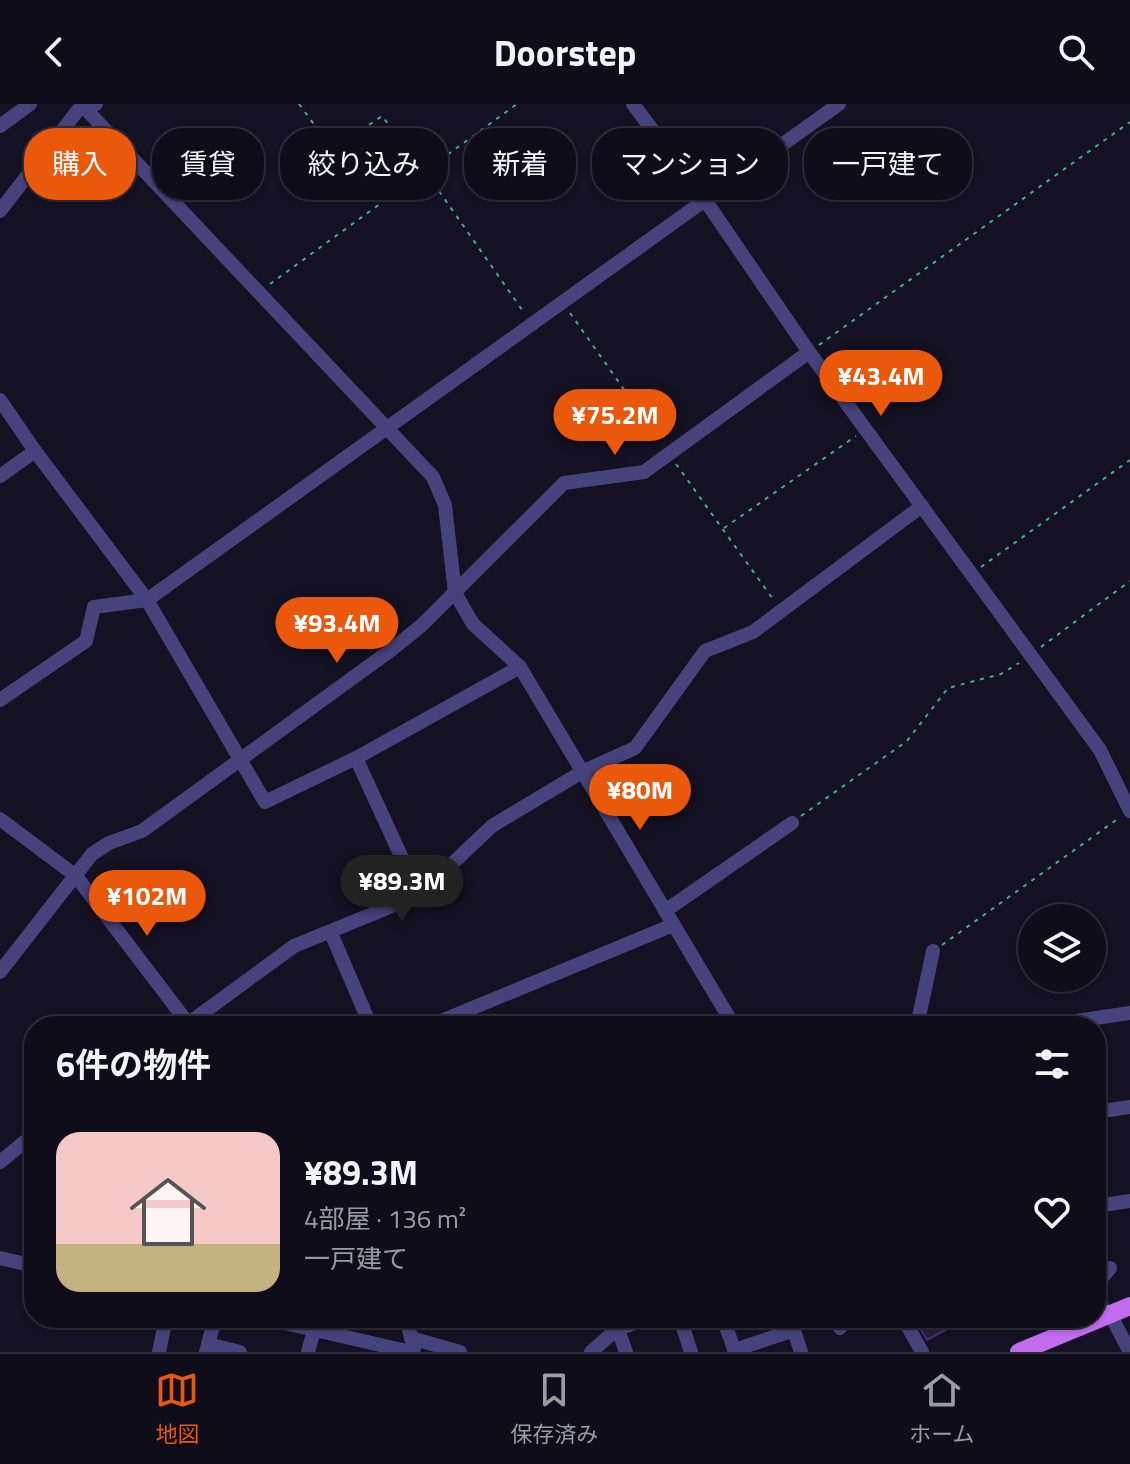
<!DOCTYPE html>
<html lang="ja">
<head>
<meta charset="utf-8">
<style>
	:root { --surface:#0f0d1a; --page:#1d1b27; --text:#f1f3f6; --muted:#9b9ca2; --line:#2f2d39; --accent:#ea580c }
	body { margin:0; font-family:"Titillium Web","Noto Sans JP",sans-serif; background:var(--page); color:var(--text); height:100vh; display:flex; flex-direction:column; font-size:30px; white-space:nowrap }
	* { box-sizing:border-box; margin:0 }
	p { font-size:26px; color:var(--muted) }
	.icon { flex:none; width:44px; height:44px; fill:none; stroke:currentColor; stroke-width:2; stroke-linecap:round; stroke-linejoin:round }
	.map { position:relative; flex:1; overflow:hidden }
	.details { position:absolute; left:24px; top:912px; width:1082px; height:312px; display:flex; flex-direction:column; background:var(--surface); border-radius:32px; box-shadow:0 2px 6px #0004,0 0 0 2px var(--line) }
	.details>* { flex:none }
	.guide { position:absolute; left:24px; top:24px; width:1082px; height:72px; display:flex; gap:16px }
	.tools { position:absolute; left:1018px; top:800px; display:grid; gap:16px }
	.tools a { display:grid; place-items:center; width:88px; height:88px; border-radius:50%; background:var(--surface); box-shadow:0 2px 6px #0004,0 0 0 2px var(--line); font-size:40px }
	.price { position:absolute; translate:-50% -68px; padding:0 18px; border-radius:28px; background:var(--accent); color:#fff; font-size:26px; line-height:52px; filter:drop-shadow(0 2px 4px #0008) }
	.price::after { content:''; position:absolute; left:50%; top:48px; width:24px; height:18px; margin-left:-12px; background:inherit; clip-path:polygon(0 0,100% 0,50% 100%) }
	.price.active { background:#222; color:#fff }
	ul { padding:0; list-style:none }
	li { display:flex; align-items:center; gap:24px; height:200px; padding:0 32px }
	li span { display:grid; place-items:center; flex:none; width:224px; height:160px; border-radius:24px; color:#555 }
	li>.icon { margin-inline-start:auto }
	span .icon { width:96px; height:96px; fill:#fffc; stroke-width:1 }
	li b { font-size:34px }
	h2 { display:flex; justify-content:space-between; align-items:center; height:96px; padding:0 32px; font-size:34px }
	.chip { padding:0 28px; border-radius:32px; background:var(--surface); box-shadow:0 2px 6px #0004,0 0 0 2px var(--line); font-size:28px; line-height:72px }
	.chip.active { background:var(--accent); color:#fff }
	header { display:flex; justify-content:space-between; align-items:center; height:104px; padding:0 32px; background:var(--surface); font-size:36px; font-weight:700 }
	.menu { display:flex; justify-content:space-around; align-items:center; height:112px; border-top:2px solid var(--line); background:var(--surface); font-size:22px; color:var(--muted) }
	.menu a { display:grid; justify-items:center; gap:4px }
	.menu .active { color:var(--accent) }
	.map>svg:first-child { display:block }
	.building { fill:#271f41; stroke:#41346a; stroke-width:2 }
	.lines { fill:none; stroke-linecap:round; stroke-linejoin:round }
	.path { stroke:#3ea8a5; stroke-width:2; stroke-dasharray:4 6; stroke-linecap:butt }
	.minor { stroke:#46427c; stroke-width:14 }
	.major { stroke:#c16bed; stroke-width:18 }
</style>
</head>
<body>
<header><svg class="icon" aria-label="back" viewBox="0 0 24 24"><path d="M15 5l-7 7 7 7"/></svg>Doorstep<svg class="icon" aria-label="search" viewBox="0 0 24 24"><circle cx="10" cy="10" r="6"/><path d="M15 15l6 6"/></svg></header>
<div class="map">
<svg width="1130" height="1248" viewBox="0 0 1130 1248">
	<rect width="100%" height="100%" fill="#141122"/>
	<!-- building -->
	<polygon class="building" points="939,1214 968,1214 927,1236 920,1224"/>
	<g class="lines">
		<!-- path -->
		<g class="path">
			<polyline points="299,0 324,34 360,27 382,12 425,67 525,210"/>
			<polyline points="270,180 517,0"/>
			<polyline points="570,209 661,338"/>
			<polyline points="819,241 1130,18"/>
			<polyline points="676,360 775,498"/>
			<polyline points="724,424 856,332"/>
			<polyline points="981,463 1130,356"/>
			<polyline points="1041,543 1130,477"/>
			<polyline points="801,712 907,637 948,584 1001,570 1019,559"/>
			<polyline points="942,841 1119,714"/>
		</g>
		<!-- minor -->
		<g class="minor">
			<polyline points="81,0 433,373 445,401 455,489 473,520 520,563 734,922"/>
			<polyline points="633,0 705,96 809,248 1100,646 1130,707"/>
			<polyline points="0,22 30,0"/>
			<polyline points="0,107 82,1 96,0"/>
			<polyline points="0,296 35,347 147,496 265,698 356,654 520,563"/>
			<polyline points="0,372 35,347"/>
			<polyline points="0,596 86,537 94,503 147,496 839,0"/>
			<polyline points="356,654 419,791"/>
			<polyline points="0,715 76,772 190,922"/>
			<polyline points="665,807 792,719"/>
			<polyline points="331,829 366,911 368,922"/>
			<polyline points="0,868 92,750 109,739 142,727 391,546 422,521 564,379 644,368 809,248"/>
			<polyline points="185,922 294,842 419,791 492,722 582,668 635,644 705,547 753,528 922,402"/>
			<polyline points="429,922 673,821"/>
			<polyline points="917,922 933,847"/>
			<polyline points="1043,922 1130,909"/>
			<polyline points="1096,1008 1130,1003"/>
			<polyline points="0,1058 34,1030"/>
			<polyline points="1096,1102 1130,1097"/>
			<polyline points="0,1154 34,1162"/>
			<polyline points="1096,1181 1110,1164"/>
			<polyline points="1096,1191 1103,1205 1110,1210 1130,1248"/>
			<polyline points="263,1214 411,1248"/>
			<polyline points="406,1214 414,1244"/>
			<polyline points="614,1214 626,1248"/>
			<polyline points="680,1214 691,1248"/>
			<polyline points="723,1214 735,1248"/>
			<polyline points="790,1214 801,1248"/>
			<polyline points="837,1214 840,1224"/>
			<polyline points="903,1214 922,1248"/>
			<polyline points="411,1234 460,1248"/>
			<polyline points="208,1240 240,1248"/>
			<polyline points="735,1246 794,1226"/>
			<polyline points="159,1248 166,1214"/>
			<polyline points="206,1248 215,1214"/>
			<polyline points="308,1248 314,1226"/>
			<polyline points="591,1248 617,1225 650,1214"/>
		</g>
		<!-- major -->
		<polyline class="major" points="1019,1248 1130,1202"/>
	</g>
</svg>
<div class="tools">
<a><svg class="icon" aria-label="layers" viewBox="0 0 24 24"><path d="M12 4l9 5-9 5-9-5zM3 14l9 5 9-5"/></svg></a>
</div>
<b class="price" style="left:881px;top:314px">¥43.4M</b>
<b class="price" style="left:615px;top:353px">¥75.2M</b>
<b class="price" style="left:337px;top:561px">¥93.4M</b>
<b class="price" style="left:640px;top:728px">¥80M</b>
<b class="price active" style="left:402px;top:819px">¥89.3M</b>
<b class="price" style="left:147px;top:834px">¥102M</b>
<div class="guide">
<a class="chip active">購入</a>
<a class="chip">賃貸</a>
<a class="chip">絞り込み</a>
<a class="chip">新着</a>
<a class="chip">マンション</a>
<a class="chip">一戸建て</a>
</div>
<section class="details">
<h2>6件の物件<svg class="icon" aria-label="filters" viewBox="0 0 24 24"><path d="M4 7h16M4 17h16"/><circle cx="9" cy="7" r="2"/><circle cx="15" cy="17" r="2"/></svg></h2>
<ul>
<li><span style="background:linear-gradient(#f6c9c9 70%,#c2b280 0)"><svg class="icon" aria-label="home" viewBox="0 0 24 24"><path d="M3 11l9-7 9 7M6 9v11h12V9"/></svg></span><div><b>¥89.3M</b><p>4部屋 · 136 m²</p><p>一戸建て</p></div><svg class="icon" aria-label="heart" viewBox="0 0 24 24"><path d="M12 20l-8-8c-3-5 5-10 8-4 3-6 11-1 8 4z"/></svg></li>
</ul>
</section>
</div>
<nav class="menu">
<a class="active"><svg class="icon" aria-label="map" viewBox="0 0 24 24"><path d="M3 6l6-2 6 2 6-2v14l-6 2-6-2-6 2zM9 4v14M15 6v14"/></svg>地図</a>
<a><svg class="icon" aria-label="saved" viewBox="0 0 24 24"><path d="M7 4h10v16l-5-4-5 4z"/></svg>保存済み</a>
<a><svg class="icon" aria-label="home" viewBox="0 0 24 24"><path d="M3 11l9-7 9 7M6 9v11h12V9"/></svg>ホーム</a>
</nav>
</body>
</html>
